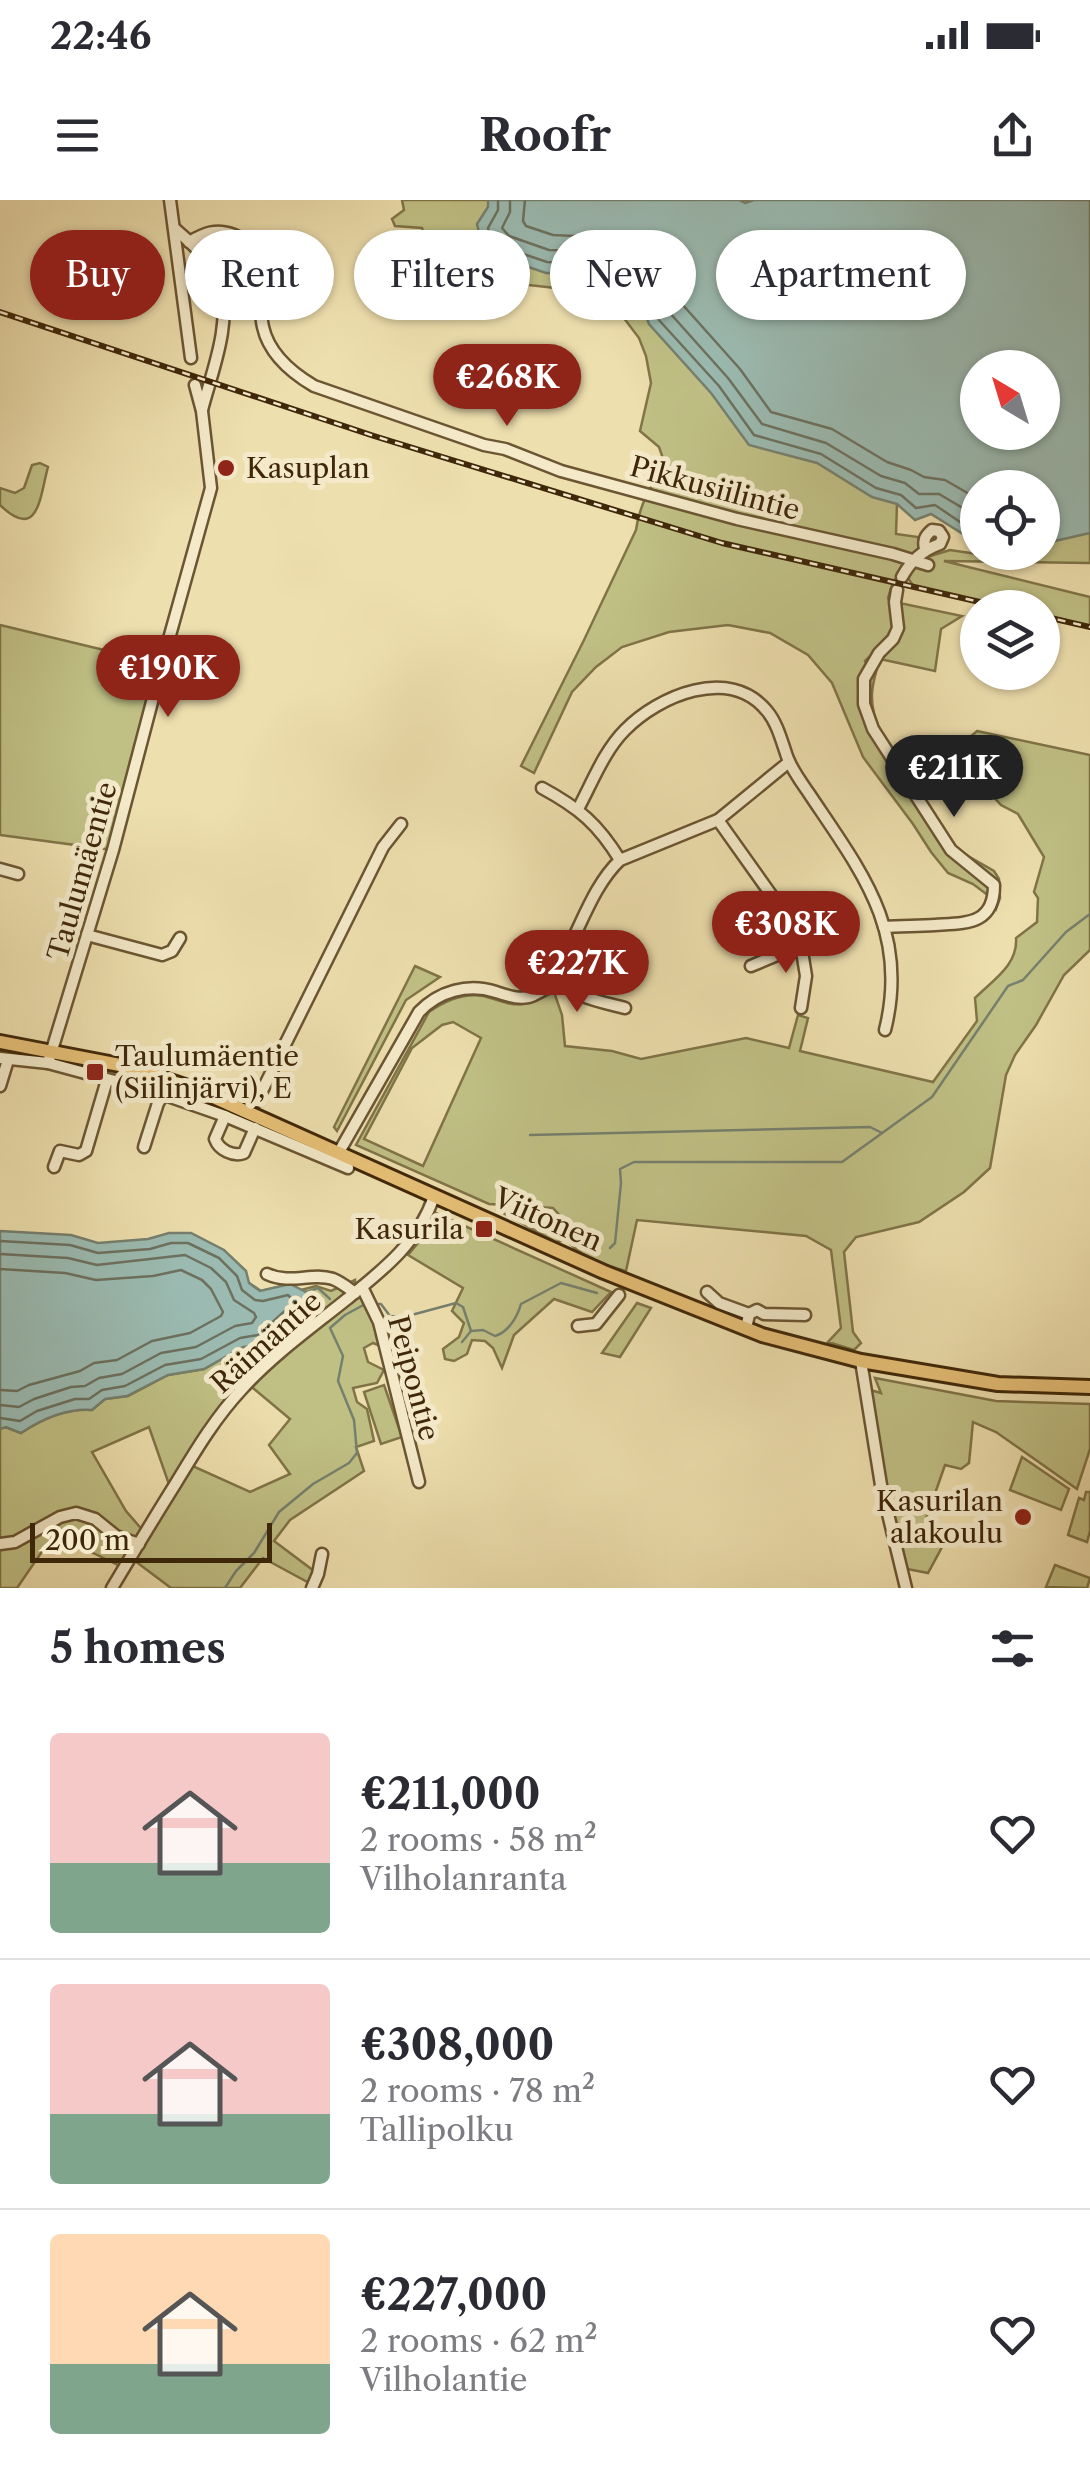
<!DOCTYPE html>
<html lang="en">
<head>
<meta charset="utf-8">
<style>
	:root { --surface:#fff; --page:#f7f7f7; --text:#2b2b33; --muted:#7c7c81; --line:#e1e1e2; --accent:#8f2418 }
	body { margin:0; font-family:"Libre Caslon Text",serif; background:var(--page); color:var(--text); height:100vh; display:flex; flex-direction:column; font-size:38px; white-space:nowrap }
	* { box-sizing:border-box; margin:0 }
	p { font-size:32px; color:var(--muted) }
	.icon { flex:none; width:55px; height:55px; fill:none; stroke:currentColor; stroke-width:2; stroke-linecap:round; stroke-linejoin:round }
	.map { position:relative; height:1388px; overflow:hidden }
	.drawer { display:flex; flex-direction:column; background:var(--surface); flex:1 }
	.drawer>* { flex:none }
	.guide { position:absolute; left:30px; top:30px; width:1030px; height:90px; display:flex; gap:20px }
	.needle { width:65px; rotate:322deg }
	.tools { position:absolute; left:960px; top:150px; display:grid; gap:20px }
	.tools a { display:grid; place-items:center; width:100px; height:100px; border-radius:50%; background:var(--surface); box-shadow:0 2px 8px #0004; font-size:50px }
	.scale { position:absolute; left:30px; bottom:25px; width:242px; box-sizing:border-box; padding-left:10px; border:5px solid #3f2709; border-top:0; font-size:28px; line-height:35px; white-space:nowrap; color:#3f2709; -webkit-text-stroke:8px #f4eaca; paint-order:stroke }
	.price { position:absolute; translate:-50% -85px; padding:0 22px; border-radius:35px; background:var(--accent); color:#fff; font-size:32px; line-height:65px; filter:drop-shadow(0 2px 5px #0008) }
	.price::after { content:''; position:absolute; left:50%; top:60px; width:30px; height:22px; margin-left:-15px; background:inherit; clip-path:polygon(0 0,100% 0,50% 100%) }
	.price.active { background:#222; color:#fff }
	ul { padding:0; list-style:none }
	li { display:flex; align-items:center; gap:30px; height:250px; padding:0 50px }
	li+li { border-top:2px solid var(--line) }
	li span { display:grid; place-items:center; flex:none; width:280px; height:200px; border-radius:10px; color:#555 }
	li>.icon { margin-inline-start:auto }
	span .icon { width:120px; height:120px; fill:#fffc; stroke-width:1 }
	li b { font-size:42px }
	h2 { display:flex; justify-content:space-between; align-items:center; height:120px; padding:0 50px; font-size:42px }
	.chip { padding:0 35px; border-radius:45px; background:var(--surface); box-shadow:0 2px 8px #0004; font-size:35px; line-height:90px }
	.chip.active { background:var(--accent); color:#fff }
	.status { display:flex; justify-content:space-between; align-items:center; height:70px; padding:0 50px; background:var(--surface); direction:ltr }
	.status svg { height:28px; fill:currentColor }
	header { display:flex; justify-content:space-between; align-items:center; height:130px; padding:0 50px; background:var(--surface); font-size:45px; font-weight:700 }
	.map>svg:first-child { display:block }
	.green { fill:#c0c085; stroke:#807447; stroke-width:2.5; fill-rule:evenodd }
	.water { fill:#9bbbb2; stroke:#76806e; stroke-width:2.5; fill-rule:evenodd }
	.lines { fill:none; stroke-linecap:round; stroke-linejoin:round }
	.shore { stroke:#6d715e; stroke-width:2.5 }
	.stream { stroke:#76806e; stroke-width:2.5 }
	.minor-casing { stroke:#6b5532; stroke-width:15 }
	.major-casing { stroke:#3f2709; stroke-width:18 }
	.minor { stroke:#f4eaca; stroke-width:10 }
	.major { stroke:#e7c077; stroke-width:12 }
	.rail-casing { stroke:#3f2709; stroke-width:6 }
	.rail { stroke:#f4eaca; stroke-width:2.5; stroke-dasharray:8; stroke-linecap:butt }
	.poi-dot { fill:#8f2418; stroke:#f4eaca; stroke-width:4 }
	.labels { text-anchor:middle; stroke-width:10; stroke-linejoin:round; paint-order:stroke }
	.poi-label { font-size:28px; fill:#3f2709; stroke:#f4eaca; text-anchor:start }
	.street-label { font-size:28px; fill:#3f2709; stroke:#f4eaca }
</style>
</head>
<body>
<div class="status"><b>22:46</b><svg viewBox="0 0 49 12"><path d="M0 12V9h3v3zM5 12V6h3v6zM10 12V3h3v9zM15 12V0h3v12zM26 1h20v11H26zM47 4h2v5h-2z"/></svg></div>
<header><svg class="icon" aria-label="menu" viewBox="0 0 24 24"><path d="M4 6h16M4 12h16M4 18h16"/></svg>Roofr<svg class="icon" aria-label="share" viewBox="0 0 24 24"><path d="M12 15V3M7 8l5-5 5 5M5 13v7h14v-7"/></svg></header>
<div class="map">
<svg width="1090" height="1388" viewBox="0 0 1090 1388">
	<rect width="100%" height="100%" fill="#eedfae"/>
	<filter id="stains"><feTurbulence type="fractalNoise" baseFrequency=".002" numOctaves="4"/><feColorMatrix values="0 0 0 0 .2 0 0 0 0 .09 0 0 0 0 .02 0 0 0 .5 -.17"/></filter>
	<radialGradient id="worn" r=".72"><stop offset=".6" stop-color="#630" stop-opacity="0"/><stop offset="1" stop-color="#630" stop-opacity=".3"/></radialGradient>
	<!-- green -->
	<g class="green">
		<path d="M402 0H754L728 9 718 6V12L729 24C752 23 779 6 801 19 791 37 764 52 765 76 767 105 834 150 856 167 870 179 883 191 898 202 915 213 935 220 947 237 956 251 949 276 939 288 930 298 910 301 897 304L896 334 918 337 919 347 893 382 888 398C905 425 883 443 865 461L869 469C875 459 897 435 898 427 899 420 895 410 895 402L962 416 941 429 935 471 880 459C871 486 868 501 879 529L954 648 994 671 999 679 1000 698 996 709 989 696 973 684 948 673 931 652 913 624 863 557 832 483 808 455 770 433 728 425 669 432 622 447 596 467 572 492 534 573 521 566 584 440 636 330C639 305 652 284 665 264L659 247 640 231 651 183 646 156 639 138 614 105 592 92 474 79 473 71 465 65 432 69 422 28 395 26 392 19 404 10Z"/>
		<path d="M40 263 48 267C40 295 39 343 0 305V288L15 293 24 288 32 265Z"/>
		<polygon points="1043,290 1090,296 1090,363 944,361 1090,397 1090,428 1043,417 1042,408 1002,407 914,387 908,378 921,359 950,350 977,354 1042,352"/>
		<polygon points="0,425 162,464 113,650 0,635"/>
		<path d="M977 531 1090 555V750L1064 775 1036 825 1015 855 1006 875 990 968 964 992 919 1022 856 1037 844 1052 853 1132 861 1143 854 1150 828 1142 841 1128 831 1050 806 1036 637 1020 626 1071C607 1066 579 1057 567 1040L556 1042 496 1009 538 1012 563 1019 553 1008 489 1004 356 945 429 812C445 801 464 793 483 796 497 799 509 806 523 804 534 803 544 797 554 792L562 815 565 846 612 851 641 859 746 838 789 848 798 815 808 818 800 851 933 882 977 821 975 798C993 780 1018 765 1016 738L1037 722 1038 698 1034 692 1044 657 1018 614 1001 605 981 583 966 557 969 538ZM453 822 481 838 423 966 364 939 412 848 442 825Z"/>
		<polygon points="415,766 440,777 406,800 337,931 334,927"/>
		<polygon points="429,1010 611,1092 592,1112 554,1099 514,1135 502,1168 493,1148 485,1141 472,1140 467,1154 454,1161 445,1159 443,1149 459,1137 464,1123 452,1111 463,1088 408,1055 434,1024"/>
		<path d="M355 1080V1092L362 1087 385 1148 373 1143 364 1148 368 1162 384 1170 377 1183 353 1188 357 1202 367 1209 374 1241 356 1247 364 1271 290 1320 274 1341 318 1374 313 1385 263 1358 240 1388H171L131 1358 124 1368 54 1334 17 1388H0V1229L5 1227 21 1233C42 1219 66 1208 92 1210L105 1199 128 1196 168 1175 204 1169 223 1158 249 1083 261 1091 290 1084 301 1090 316 1086 331 1091ZM247 1183 290 1219 269 1245 290 1274 250 1292 188 1264ZM149 1227 171 1290 145 1333 126 1311 92 1252Z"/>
		<polygon points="637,1103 651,1108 620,1157 602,1153"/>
		<polygon points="875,1178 996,1201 1090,1204 1090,1249 1077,1289 996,1232 973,1222 969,1263 961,1269 945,1265 925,1322 950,1330 948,1336 928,1373 902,1368 867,1189 881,1193"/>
		<polygon points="384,1185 402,1237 381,1244 364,1192"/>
		<polygon points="1022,1257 1069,1289 1061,1310 1010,1290"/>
		<polygon points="1086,1292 1090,1292 1090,1331 1087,1342 1068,1335 1079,1298 1084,1300"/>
		<polygon points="1055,1365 1090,1378 1087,1388 1046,1387"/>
	</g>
	<!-- water -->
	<g class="water">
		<path d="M488 0H739L745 3 754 0H1090V333L1055 341 1046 349 1043 348 1042 288H978L977 340 971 339 931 314 915 320 897 304 872 297 817 263 749 245 711 193 649 124 637 93 587 73H546L496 56 481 41 477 24 488 7ZM978 168H1042V232H978Z"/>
		<path d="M0 1031 71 1035 98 1043 148 1039 169 1033H191L224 1050 246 1071 249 1083 260 1091 290 1084 306 1092V1102L294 1116 262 1145 243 1147 204 1169 168 1175 127 1196 105 1199 92 1210C66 1208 42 1219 21 1233L6 1227 0 1229Z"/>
	</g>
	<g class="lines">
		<!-- shore -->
		<g class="shore">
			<polyline points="498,0 498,10 488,28 490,36 503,47 547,62 590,64 643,86 658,119 719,186 754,235 821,254 876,288 901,295 916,308 935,305 966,326 978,330"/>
			<polyline points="510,0 510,12 502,28 509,36 549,50 593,51 652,76 658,85 669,112 728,178 762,224 826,243 881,276 905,283 919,294 939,294 978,317"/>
			<polyline points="525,0 523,21 526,26 553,35 596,37 652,59 662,65 671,78 682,104 740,169 771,212 832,229 887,262 911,270 924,277 945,280 978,299"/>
			<polyline points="0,1041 70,1045 98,1053 150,1049 171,1043 188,1043 219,1058 237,1076 242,1090 255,1100 263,1101 288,1095 293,1100 287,1109 258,1135 240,1138 201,1159 165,1165 125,1186 102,1190 89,1199 75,1199 37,1211 20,1221 0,1218"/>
			<polyline points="0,1054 68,1058 97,1065 185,1055 211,1068 226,1082 234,1100 254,1113 256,1117 252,1123 235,1126 196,1147 161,1153 122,1174 99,1178 85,1186 71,1187 34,1199 19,1207 0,1205"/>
			<polyline points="0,1069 65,1073 96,1080 153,1076 181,1070 202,1080 211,1089 223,1112 221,1116 190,1133 152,1141 117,1160 94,1163 80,1171 29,1185 17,1191 0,1190"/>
		</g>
		<!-- stream -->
		<g class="stream">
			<polyline points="530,935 870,927 882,933"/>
			<polyline points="610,1048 615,1043 621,983 620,969 634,962 842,962 932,897 1008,786 1023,780 1066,732 1090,714"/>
			<polyline points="306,1092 318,1088 330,1099"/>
			<path d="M375 1104H381L390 1116 404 1117 456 1103 463 1107 471 1131 483 1130 495 1136C508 1132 517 1118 521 1104L561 1083 597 1093"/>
			<polyline points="462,1142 471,1131"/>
			<polyline points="225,1388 236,1371 254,1353 279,1312 313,1284 349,1263 357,1253 354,1220 338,1181 343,1156 330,1128 345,1115 367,1103"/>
		</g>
		<!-- minor casing -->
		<g class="minor-casing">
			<g id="minor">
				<polyline points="170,0 191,158"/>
				<path d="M174 28C190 42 214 62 220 83 232 124 212 171 202 210"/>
				<path d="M189 42C205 33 216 28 234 35 273 52 255 94 263 127 269 154 292 173 314 186L484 245 505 249 561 271 737 319 893 354 928 365"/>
				<path d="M902 377C911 360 923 350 940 344L943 337 939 331 932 330C925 336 923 340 925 349"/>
				<path d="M542 588C579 608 598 624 620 660"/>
				<path d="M578 609C592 583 604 551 625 530 658 496 730 465 767 511 778 524 782 543 788 559 793 571 801 582 808 592 860 670 910 730 885 830"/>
				<polyline points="718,620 777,703 801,745 806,776 801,808"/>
				<polyline points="0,669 18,674"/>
				<path d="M884 727C901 726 918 726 935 725 966 723 994 725 994 685L951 650 873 529 864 504V479L879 453 893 439 898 428 895 402 897 390"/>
				<polyline points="87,735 162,755 172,751 180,738"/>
				<polyline points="751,766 801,745"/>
				<path d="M556 777C574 798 599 801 625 808"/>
				<polyline points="0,858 48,863 159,893 225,916 348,968"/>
				<polyline points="48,863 113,650 162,464 211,288 202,211 195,185"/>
				<polyline points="0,886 8,860"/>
				<polyline points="257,901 383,647 401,624"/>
				<path d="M225 916 215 939C219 950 233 957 244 953L255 928"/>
				<polyline points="144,947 158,903 163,895"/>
				<path d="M339 952 419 812C439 791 468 783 496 792 508 796 522 801 534 795 557 785 563 760 573 739 586 712 598 681 620 660L718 620 789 562"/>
				<polyline points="54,967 60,951 79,955 86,951 107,880"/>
				<path d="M267 1074C291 1085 311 1072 333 1079 341 1082 348 1088 355 1093"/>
				<polyline points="362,1087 379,1122 419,1282"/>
				<polyline points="707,1092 719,1103 749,1114 746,1129"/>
				<polyline points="749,1114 757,1110 764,1114 805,1115"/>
				<polyline points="578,1126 596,1124 619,1095"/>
				<polyline points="861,1161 881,1285 906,1388"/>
				<polyline points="0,1344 15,1342 60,1317 76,1313 95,1319 116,1336 139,1344"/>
				<path d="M112 1388C133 1353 154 1318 176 1283 196 1250 215 1218 242 1189 273 1155 311 1128 347 1099 383 1070 419 1042 434 996"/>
				<polyline points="312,1388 318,1374 322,1354"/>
			</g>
		</g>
		<!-- major casing -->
		<g class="major-casing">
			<polyline id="major" points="0,842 125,866 200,891 604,1072 762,1135 861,1161 998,1184 1090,1187"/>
		</g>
		<!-- minor -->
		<use href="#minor" class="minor"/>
		<!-- major -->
		<use href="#major" class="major"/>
		<!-- rail casing -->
		<g class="rail-casing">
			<g id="rail">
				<polyline points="0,112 374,236 722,343 1006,408"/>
				<polyline points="1042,416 1090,427"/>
			</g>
		</g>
		<!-- rail -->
		<use href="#rail" class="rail"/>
	</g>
	<!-- markers -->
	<g class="poi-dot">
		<circle cx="226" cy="268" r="10"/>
		<rect x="85" y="862" width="20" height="20" rx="5"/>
		<rect x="474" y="1019" width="20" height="20" rx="5"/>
		<circle cx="1023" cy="1317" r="10"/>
	</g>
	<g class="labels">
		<!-- poi labels -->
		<g class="poi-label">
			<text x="246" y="278">Kasuplan</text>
			<text x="115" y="866">Taulumäentie<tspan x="115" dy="32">(Siilinjärvi), E</tspan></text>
			<text x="464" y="1039" text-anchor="end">Kasurila</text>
			<text x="1003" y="1311" text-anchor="end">Kasurilan<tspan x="1003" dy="32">alakoulu</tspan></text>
		</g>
		<!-- street labels -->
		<g class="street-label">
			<text transform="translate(715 288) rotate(15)" y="10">Pikkusiilintie</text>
			<text transform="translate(82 671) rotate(-74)" y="10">Taulumäentie</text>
			<text transform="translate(548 1019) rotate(24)" y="10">Viitonen</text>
			<text transform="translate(266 1142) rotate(-42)" y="10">Räimäntie</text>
			<text transform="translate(414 1178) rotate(75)" y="10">Peipontie</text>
		</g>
	</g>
	<rect width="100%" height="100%" filter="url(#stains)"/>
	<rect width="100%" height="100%" fill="url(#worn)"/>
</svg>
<div class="tools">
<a><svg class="needle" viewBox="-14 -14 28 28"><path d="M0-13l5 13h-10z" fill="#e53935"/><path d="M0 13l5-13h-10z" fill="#7c7c81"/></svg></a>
<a><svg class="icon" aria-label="locate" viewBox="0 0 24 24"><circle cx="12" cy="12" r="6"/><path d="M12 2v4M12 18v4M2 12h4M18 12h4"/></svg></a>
<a><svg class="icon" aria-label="layers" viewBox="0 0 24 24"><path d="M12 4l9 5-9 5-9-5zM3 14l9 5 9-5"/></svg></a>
</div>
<div class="scale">200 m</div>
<b class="price" style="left:507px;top:229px">€268K</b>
<b class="price" style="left:168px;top:520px">€190K</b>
<b class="price active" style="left:954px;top:620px">€211K</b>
<b class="price" style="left:786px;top:776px">€308K</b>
<b class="price" style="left:577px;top:815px">€227K</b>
<div class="guide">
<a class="chip active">Buy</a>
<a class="chip">Rent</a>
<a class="chip">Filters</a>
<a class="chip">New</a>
<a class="chip">Apartment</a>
</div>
</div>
<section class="drawer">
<h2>5 homes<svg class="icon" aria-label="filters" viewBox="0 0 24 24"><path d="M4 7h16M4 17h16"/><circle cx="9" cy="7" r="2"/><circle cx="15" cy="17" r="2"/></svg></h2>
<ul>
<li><span style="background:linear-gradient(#f6c9c9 65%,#7fa58c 0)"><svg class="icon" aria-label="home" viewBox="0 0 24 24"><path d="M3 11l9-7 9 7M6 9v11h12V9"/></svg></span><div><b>€211,000</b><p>2 rooms · 58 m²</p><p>Vilholanranta</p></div><svg class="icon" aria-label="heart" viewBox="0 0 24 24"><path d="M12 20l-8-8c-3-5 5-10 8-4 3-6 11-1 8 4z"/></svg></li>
<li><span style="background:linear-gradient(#f6c9c9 65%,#7fa58c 0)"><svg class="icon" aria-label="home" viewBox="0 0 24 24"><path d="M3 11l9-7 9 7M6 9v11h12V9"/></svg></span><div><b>€308,000</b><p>2 rooms · 78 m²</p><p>Tallipolku</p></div><svg class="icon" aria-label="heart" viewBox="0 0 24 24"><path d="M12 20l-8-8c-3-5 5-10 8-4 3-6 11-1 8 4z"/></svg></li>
<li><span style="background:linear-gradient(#ffd9b3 65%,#7fa58c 0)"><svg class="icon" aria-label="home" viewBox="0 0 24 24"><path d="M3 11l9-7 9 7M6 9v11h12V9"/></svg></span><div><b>€227,000</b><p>2 rooms · 62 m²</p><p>Vilholantie</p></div><svg class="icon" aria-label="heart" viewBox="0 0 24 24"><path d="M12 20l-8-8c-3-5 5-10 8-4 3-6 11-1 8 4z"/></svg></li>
</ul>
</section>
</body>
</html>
